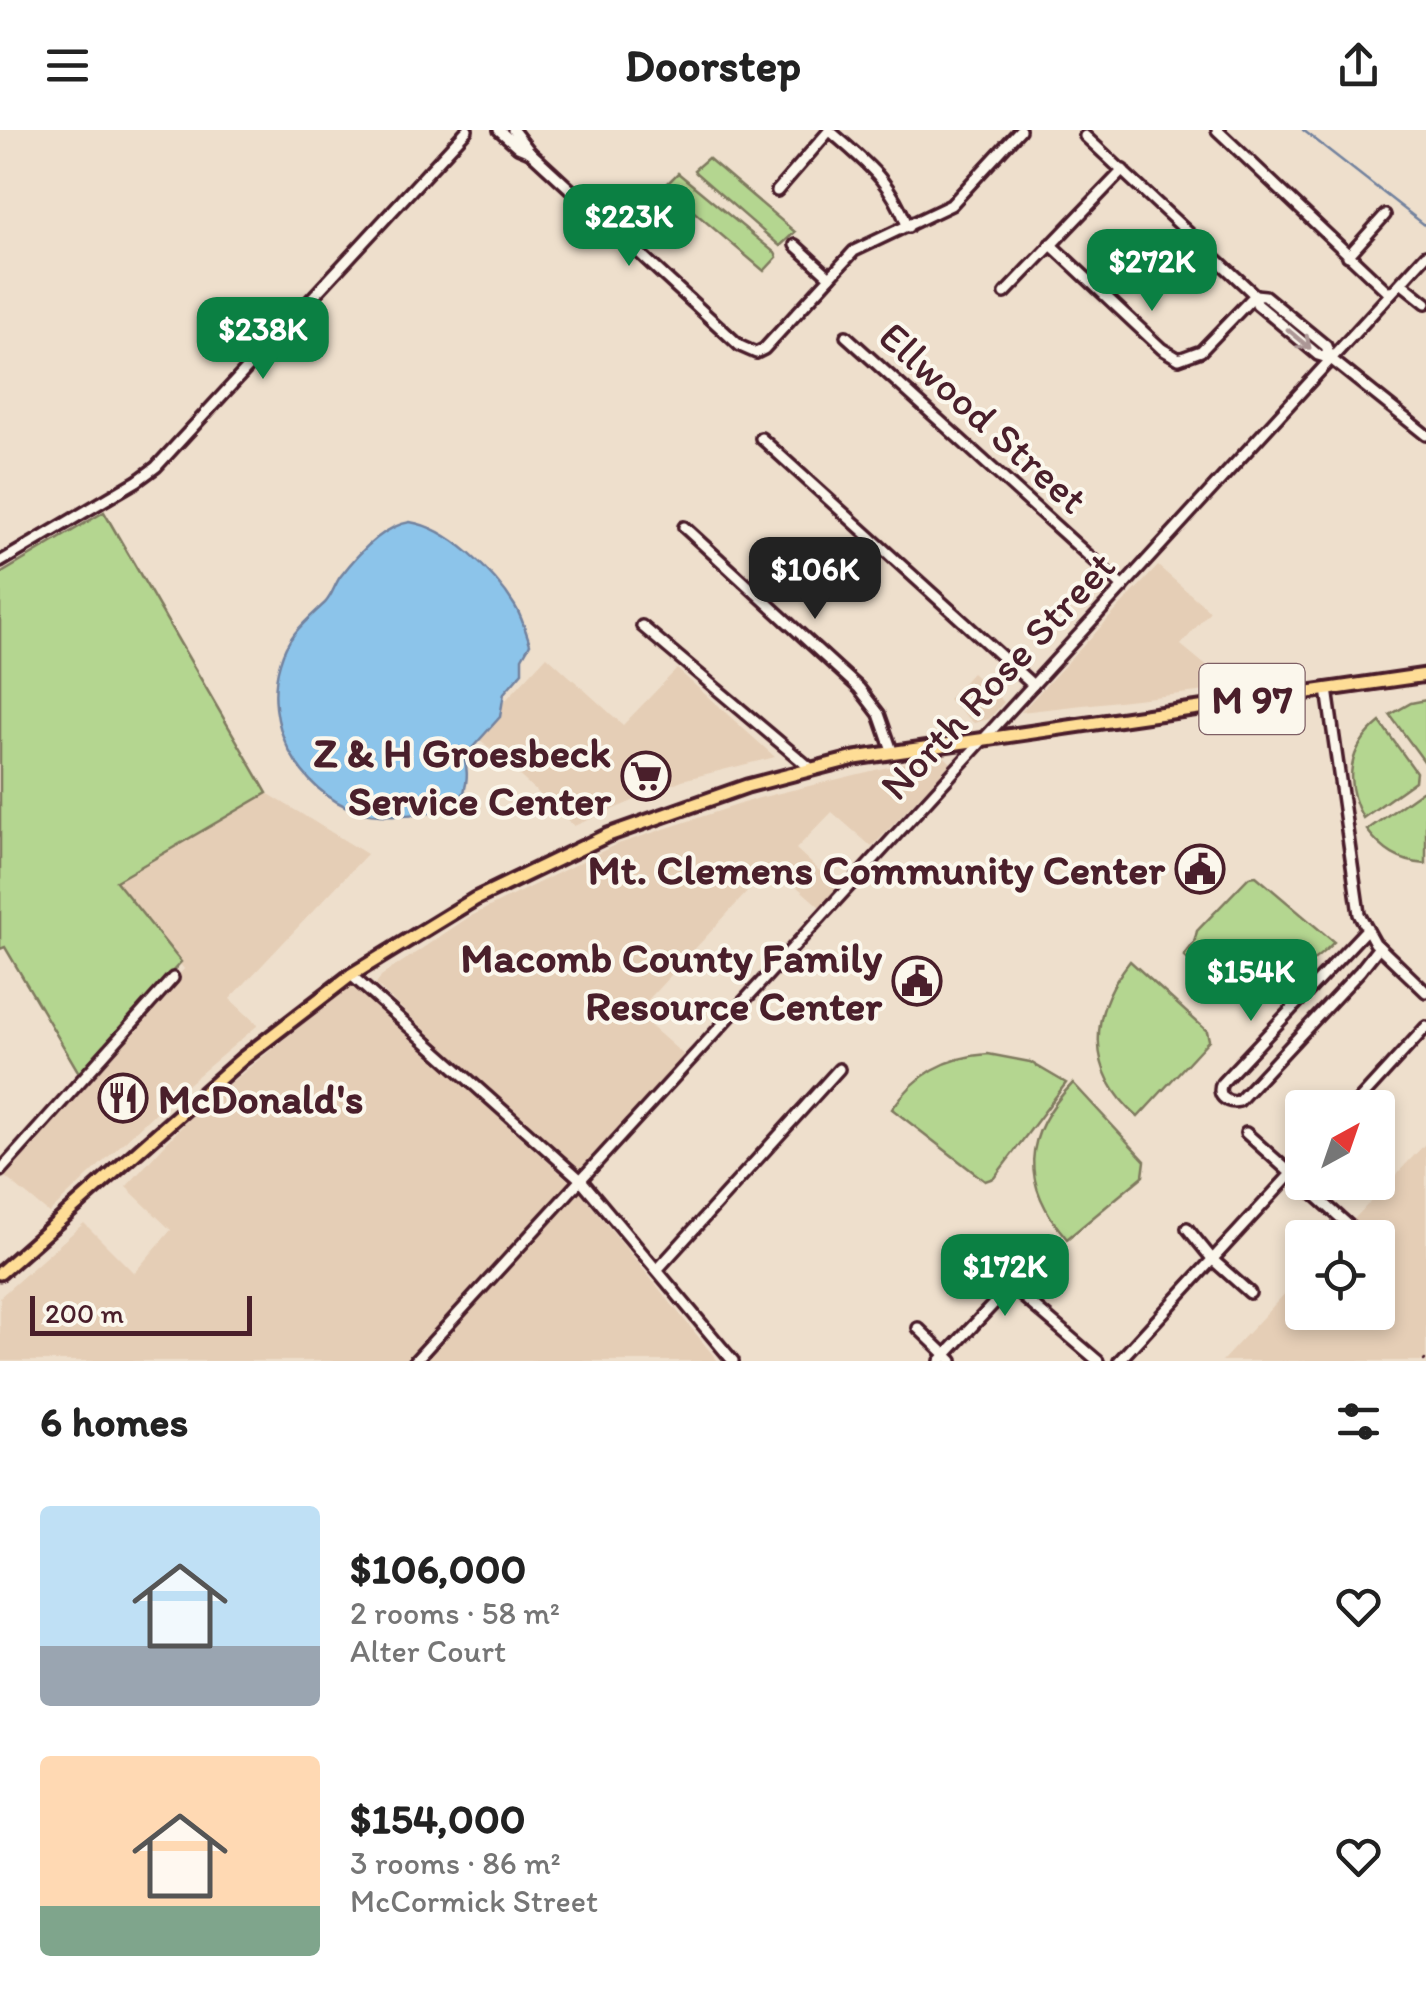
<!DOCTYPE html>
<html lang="en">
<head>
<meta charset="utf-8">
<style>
	:root { --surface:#fff; --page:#f6f6f6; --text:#222; --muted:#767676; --accent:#0b8043 }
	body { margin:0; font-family:Itim,sans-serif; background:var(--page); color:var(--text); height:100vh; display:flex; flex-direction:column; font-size:38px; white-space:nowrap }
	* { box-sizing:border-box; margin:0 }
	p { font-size:32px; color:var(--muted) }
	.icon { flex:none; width:55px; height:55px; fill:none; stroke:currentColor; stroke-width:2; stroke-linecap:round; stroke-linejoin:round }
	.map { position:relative; height:1231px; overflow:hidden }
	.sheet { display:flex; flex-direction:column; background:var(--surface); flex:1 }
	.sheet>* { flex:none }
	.needle { width:65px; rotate:40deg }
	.fabs { position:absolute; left:1285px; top:960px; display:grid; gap:20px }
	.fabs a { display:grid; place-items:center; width:110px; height:110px; border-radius:10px; background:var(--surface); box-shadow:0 5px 15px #0003; font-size:50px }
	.scale { position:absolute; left:30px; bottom:25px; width:222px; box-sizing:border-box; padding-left:10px; border:5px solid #4a1f2b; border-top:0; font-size:28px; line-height:35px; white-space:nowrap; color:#4a1f2b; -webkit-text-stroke:8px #fbf7ec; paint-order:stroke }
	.price { position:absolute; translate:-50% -85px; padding:0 22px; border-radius:20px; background:var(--accent); color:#fff; font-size:32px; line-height:65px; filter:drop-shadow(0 2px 5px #0008) }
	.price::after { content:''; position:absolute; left:50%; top:60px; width:30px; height:22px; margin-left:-15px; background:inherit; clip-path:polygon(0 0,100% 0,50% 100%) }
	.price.selected { background:#222; color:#fff }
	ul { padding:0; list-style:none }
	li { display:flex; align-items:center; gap:30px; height:250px; padding:0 40px }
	li span { display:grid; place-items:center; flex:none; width:280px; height:200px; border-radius:10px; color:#555 }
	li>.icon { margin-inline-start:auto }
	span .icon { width:120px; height:120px; fill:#fffc; stroke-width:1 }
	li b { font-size:42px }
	h2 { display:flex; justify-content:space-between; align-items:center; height:120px; padding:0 40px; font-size:42px }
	header { display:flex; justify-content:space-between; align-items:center; height:130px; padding:0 40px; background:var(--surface); font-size:45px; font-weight:700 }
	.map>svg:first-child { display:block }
	.built { fill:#e5ceb6 }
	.green { fill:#b4d690; stroke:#7f7a5e; stroke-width:2.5 }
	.water { fill:#8cc4ea; stroke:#72829e; stroke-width:2.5 }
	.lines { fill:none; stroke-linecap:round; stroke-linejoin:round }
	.stream { stroke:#72829e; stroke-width:2.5 }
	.minor-casing { stroke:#4a1f2b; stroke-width:16 }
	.major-casing { stroke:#4a1f2b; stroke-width:19 }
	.minor { stroke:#fbf7ec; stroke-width:9 }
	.major { stroke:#fedd96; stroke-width:11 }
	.rail { stroke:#4a1f2b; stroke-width:2.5 }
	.oneway { stroke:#ab9695 }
	.labels { text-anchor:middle; stroke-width:8; stroke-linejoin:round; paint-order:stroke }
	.shield { fill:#fbf7ec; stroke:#7f6065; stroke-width:2.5 }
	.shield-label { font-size:40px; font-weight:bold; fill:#4a1f2b }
	.street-label { font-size:42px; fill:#4a1f2b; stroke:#fbf7ec }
	.poi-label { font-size:42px; font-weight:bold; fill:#4a1f2b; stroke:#fbf7ec; text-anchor:end }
</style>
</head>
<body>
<header><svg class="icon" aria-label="menu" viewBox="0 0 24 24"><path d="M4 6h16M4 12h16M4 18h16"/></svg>Doorstep<svg class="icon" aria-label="share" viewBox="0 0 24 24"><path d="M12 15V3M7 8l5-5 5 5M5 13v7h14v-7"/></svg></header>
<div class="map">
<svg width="1426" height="1231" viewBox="0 0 1426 1231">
	<rect width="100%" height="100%" fill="#eedfcc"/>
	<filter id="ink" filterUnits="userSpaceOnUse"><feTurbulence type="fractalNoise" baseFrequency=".01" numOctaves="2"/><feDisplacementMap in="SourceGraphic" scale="20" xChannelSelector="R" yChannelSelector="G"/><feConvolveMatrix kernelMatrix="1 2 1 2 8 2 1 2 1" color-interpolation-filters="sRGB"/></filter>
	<g filter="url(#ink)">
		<!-- built -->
		<g class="built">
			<polygon points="1158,436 1210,481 1181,515 1233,558 1021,582"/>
			<polygon points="547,526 623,595 677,539 775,627 682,650 574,696 474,604"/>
			<polygon points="972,543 1004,572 989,589 974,593 948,569"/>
			<polygon points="942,624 951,633 872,717 832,682 796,719 838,758 820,777 772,735 636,883 686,927 580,1042 376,855 381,846 469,787 615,715 759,668"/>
			<polygon points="267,663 367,724 230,869 258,895 162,976 49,1083 5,1047 184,839 115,752"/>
			<polygon points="352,854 578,1059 718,1231 0,1231 0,1167 84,1093 134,1143 171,1100 126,1057 196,981"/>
			<polygon points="1426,1013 1426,1231 1222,1231 1302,1145 1302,1182 1378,1182 1378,1108 1337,1107"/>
		</g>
		<!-- green -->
		<g class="green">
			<polygon points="708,28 795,102 780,116 696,43 694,40"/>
			<polygon points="678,43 775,123 777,127 764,141 667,59 665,56"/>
			<polygon points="104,382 267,663 116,751 181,832 79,943 5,817 0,819 0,444"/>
			<polygon points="1426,570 1426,634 1390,585 1411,573"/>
			<path d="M1380 592 1416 642 1415 651 1363 688C1343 652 1348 618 1380 592Z"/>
			<path d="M1422 661H1426V734C1399 732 1383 721 1367 700Z"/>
			<path d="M1256 746 1334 812C1292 855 1230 872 1184 826L1194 813 1197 801 1249 747Z"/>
			<path d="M1130 831 1207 901 1209 910 1138 987C1085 941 1089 883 1130 831Z"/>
			<path d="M988 924 1030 932 1066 953 994 1048 985 1051 892 979C916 944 946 927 988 924Z"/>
			<path d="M1073 953 1145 1031 1143 1046 1067 1109C1020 1054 1022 1005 1073 953Z"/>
		</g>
		<!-- water -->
		<path class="water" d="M410 392C449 398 495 443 515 476 522 487 526 502 530 514L522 528V542L504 563 500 587 464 627C469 641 468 666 454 676 440 686 375 688 357 681 298 661 262 592 280 533 288 504 305 492 325 473 332 466 334 456 340 447 356 426 383 396 410 392Z"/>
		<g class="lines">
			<!-- stream -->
			<polyline class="stream" points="1303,0 1426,96"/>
			<!-- minor casing -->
			<g class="minor-casing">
				<g id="minor">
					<polyline points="499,0 518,17 530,22 513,0"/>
					<path d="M829 0C866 33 889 48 908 97"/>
					<polyline points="1217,0 1390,164"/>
					<polyline points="530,22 740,216 756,223 764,219 854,121 951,75 1020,0"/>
					<polyline points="777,61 829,1"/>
					<polyline points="1050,114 1162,219 1179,229 1201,221 1255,165 1085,6"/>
					<polyline points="795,115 830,147"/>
					<polyline points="1348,126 1385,85"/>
					<polyline points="1401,153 1426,173"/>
					<polyline points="1005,163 1123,40"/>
					<polyline points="846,206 1123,457"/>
					<polyline points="1331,229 1326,216 1265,166 1255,165 1257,174 1318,225 1331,229 1426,305"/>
					<polyline points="761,308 1033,555"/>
					<polyline points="684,397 859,558 879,584 892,621"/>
					<polyline points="0,432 137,351 156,337 467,0"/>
					<polyline points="642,496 809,637"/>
					<polyline points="1327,559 1359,784 1375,813 1426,862"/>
					<path d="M1366 800 1222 953C1216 965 1226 974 1239 971L1360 841 1379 817"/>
					<polyline points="351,845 581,1050 733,1231"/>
					<polyline points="1352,978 1426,897"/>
					<polyline points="1246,1003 1354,1100"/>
					<polyline points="0,1041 173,848"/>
					<polyline points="1187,1098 1213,1130 1250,1163"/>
					<polyline points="973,1124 1098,1231"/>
					<polyline points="657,1140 839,939"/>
					<polyline points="918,1198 952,1231"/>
					<polyline points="415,1231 1426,125"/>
					<polyline points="940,1231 1042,1122"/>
					<polyline points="1119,1231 1302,1032"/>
				</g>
			</g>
			<!-- major casing -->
			<g class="major-casing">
				<polyline id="major" points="0,1143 242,929 351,845 475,769 608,705 747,656 855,628 1426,545"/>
			</g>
			<!-- minor -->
			<use href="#minor" class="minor"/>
			<!-- major -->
			<use href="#major" class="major"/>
			<!-- rail -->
			<polyline class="rail" points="1424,1231 1425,1230"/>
		</g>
		<!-- one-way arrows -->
		<defs><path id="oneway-shaft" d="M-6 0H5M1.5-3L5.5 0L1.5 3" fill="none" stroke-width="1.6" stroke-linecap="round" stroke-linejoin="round" transform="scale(2.5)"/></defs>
		<use class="oneway" href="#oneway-shaft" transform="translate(1299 209) rotate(40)"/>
	</g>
	<!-- icons -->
	<defs>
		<g id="supermarket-ring" transform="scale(2.5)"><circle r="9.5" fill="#fbf7ec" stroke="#4a1f2b" stroke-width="1.5"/><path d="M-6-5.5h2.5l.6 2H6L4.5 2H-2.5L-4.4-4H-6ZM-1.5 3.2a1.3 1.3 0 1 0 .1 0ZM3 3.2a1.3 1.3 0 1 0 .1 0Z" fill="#4a1f2b"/></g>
		<g id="civic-ring" transform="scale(2.5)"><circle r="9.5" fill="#fbf7ec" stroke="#4a1f2b" stroke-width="1.5"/><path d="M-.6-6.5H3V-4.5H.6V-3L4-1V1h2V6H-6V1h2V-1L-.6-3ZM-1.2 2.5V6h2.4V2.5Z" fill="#4a1f2b"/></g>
		<g id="restaurant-ring" transform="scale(2.5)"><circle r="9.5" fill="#fbf7ec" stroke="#4a1f2b" stroke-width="1.5"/><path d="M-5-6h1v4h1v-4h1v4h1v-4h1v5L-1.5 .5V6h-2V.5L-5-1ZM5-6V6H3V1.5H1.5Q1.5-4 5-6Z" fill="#4a1f2b"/></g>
	</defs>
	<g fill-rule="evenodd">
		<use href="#supermarket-ring" x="646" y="646"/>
		<use href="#civic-ring" x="1200" y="739"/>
		<use href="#civic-ring" x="917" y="851"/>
		<use href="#restaurant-ring" x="123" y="968"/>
	</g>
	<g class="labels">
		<!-- shield labels -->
		<rect class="shield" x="1199.5" y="534" width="105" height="70" rx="8"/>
		<g class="shield-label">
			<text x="1252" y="583">M 97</text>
		</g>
		<!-- street labels -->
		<g class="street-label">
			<text transform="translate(984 287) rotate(42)" y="15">Ellwood Street</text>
			<text transform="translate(997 545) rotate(-47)" y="15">North Rose Street</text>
		</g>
		<!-- poi labels -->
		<g class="poi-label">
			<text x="611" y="637">Z &amp; H Groesbeck<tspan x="611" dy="48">Service Center</tspan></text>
			<text x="1165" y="754">Mt. Clemens Community Center</text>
			<text x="882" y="842">Macomb County Family<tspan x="882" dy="48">Resource Center</tspan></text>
			<text x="158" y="983" text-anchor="start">McDonald's</text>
		</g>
	</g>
</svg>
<div class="fabs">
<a><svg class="needle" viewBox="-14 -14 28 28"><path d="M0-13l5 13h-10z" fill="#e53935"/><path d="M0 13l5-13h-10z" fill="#767676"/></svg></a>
<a><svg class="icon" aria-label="locate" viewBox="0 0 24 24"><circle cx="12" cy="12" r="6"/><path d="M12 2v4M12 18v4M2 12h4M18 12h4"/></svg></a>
</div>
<div class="scale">200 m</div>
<b class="price" style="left:629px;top:139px">$223K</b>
<b class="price" style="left:1152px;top:184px">$272K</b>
<b class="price" style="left:263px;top:252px">$238K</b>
<b class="price selected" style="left:815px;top:492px">$106K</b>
<b class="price" style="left:1251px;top:894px">$154K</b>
<b class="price" style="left:1005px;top:1189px">$172K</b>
</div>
<section class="sheet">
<h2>6 homes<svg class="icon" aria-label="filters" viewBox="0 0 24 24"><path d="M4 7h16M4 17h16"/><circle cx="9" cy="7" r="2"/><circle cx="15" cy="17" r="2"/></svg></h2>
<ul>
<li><span style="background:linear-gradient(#bfe0f5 70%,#9aa5b1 0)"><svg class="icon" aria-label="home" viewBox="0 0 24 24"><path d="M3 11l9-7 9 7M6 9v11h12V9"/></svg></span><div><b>$106,000</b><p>2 rooms · 58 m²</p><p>Alter Court</p></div><svg class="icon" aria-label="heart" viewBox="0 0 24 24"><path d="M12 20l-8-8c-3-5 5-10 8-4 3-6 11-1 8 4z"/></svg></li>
<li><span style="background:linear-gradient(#ffd9b3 75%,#7fa58c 0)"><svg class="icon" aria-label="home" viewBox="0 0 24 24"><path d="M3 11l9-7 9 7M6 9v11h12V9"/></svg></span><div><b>$154,000</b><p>3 rooms · 86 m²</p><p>McCormick Street</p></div><svg class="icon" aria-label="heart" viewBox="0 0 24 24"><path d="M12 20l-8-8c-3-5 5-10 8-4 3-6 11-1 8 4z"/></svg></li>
</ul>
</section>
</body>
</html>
